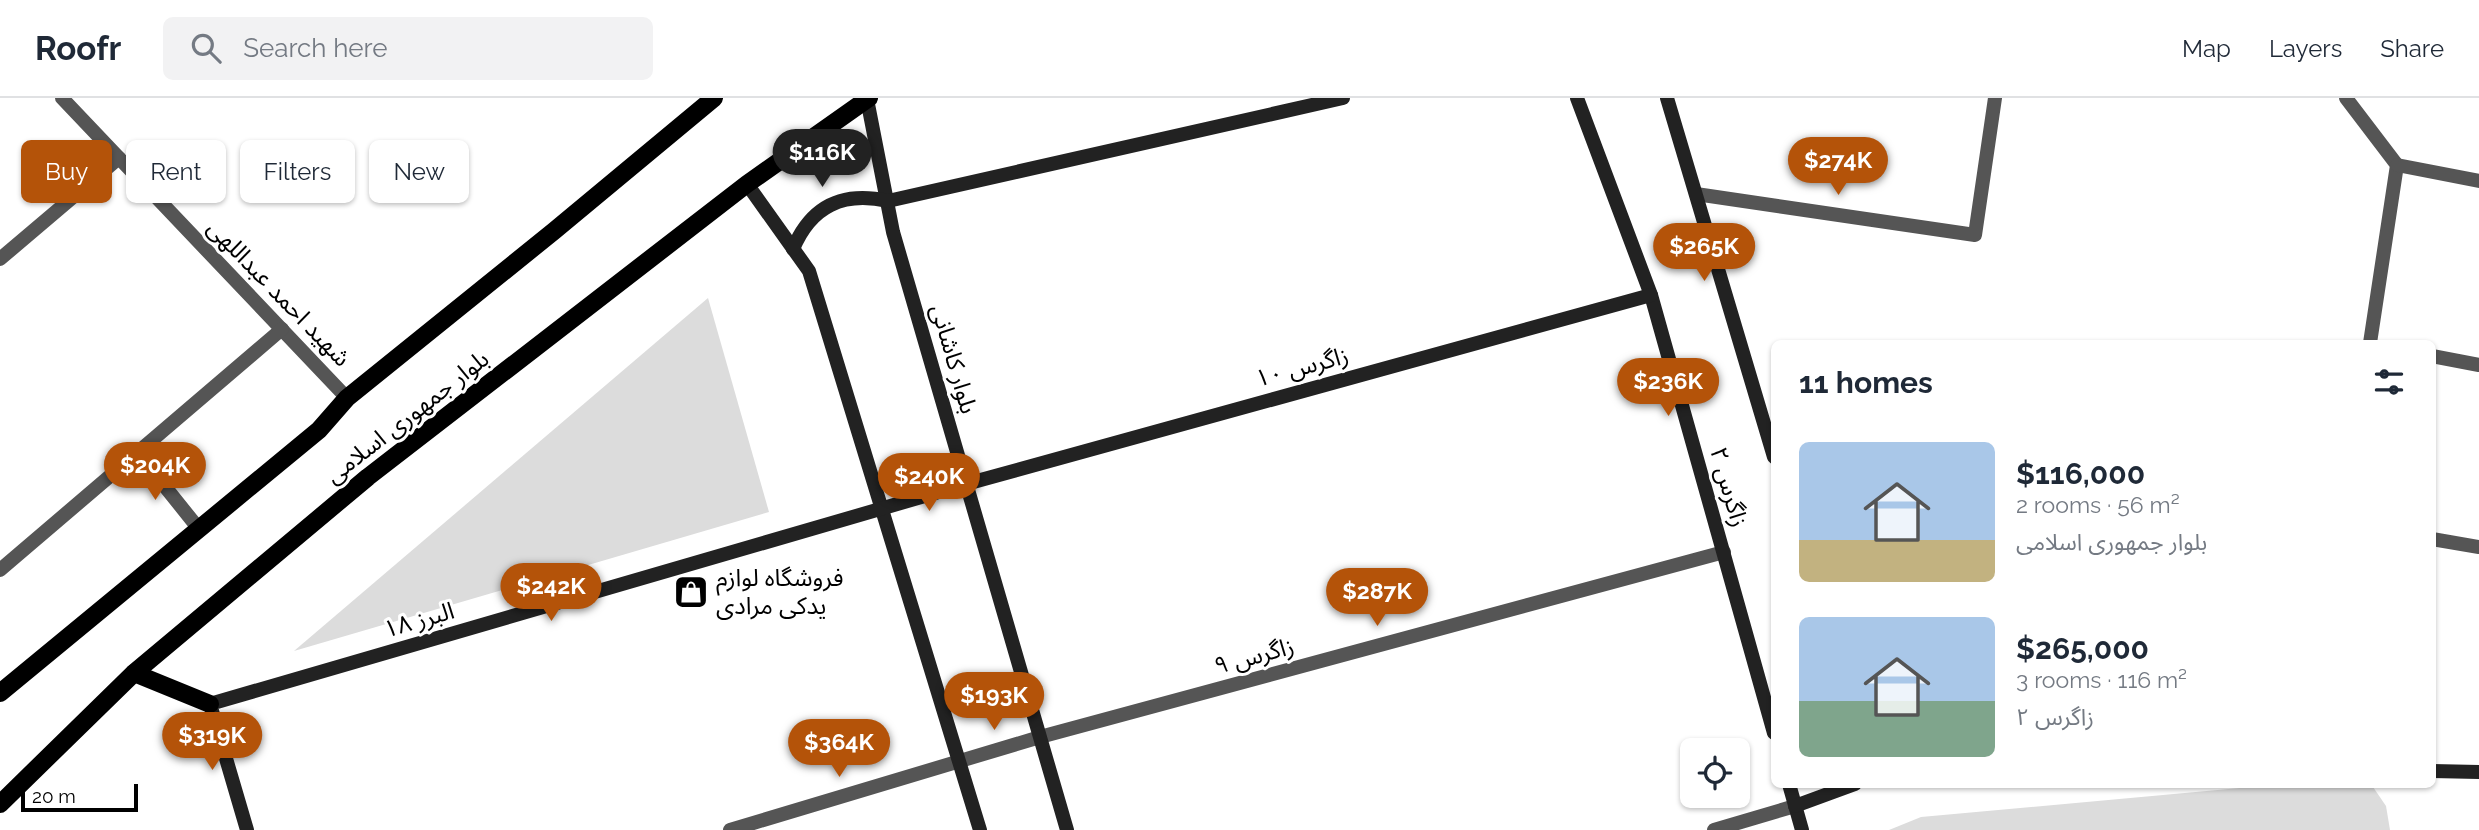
<!DOCTYPE html>
<html lang="en">
<head>
<meta charset="utf-8">
<style>
	:root { --surface:#fff; --page:#f2f2f3; --text:#1f2937; --muted:#747a83; --line:#e0e1e3; --accent:#b45309 }
	body { margin:0; font-family:Raleway,"Noto Sans Arabic",sans-serif; background:var(--page); color:var(--text); height:100vh; display:flex; flex-direction:column; font-size:26px; white-space:nowrap }
	* { box-sizing:border-box; margin:0 }
	p { font-size:23px; color:var(--muted) }
	.icon { flex:none; width:38px; height:38px; fill:none; stroke:currentColor; stroke-width:2; stroke-linecap:round; stroke-linejoin:round }
	.map { position:relative; flex:1; overflow:hidden }
	.panel { position:absolute; left:1771px; top:242px; width:665px; height:448px; display:flex; flex-direction:column; background:var(--surface); border-radius:10px; box-shadow:0 2px 5px #0004 }
	.panel>* { flex:none }
	.banner { position:absolute; left:21px; top:42px; width:665px; height:63px; display:flex; gap:14px }
	.controls { position:absolute; left:1680px; top:640px; display:grid; gap:14px }
	.controls a { display:grid; place-items:center; width:70px; height:70px; border-radius:10px; background:var(--surface); box-shadow:0 2px 5px #0004; font-size:35px }
	.scale { position:absolute; left:21px; bottom:18px; width:117px; box-sizing:border-box; padding-left:7px; border:4px solid #000; border-top:0; font-size:19px; line-height:24px; white-space:nowrap; color:#000; -webkit-text-stroke:5px #fff; paint-order:stroke }
	.price { position:absolute; translate:-50% -60px; padding:0 16px; border-radius:24px; background:var(--accent); color:#fff; font-size:23px; line-height:46px; filter:drop-shadow(0 2px 4px #0008) }
	.price::after { content:''; position:absolute; left:50%; top:42px; width:21px; height:16px; margin-left:-10px; background:inherit; clip-path:polygon(0 0,100% 0,50% 100%) }
	.price.on { background:#222; color:#fff }
	ul { padding:0; list-style:none }
	li { display:flex; align-items:center; gap:21px; height:175px; padding:0 28px }
	li span { display:grid; place-items:center; flex:none; width:196px; height:140px; border-radius:10px; color:#555 }
	li>.icon { margin-inline-start:auto }
	span .icon { width:84px; height:84px; fill:#fffc; stroke-width:1 }
	li b { font-size:30px }
	h2 { display:flex; justify-content:space-between; align-items:center; height:84px; padding:0 28px; font-size:30px }
	.pill { padding:0 24px; border-radius:10px; background:var(--surface); box-shadow:0 2px 5px #0004; font-size:24px; line-height:63px }
	.pill.on { background:var(--accent); color:#fff }
	header { display:flex; align-items:center; gap:42px; box-sizing:border-box; height:98px; padding:0 35px; background:var(--surface); border-bottom:2px solid var(--line) }
	header strong { font-size:33px }
	nav { display:flex; gap:38px; margin-inline-start:auto; font-size:24px }
	.search { width:490px; height:63px; background:var(--page); display:flex; align-items:center; gap:18px; box-sizing:border-box; padding:0 24px; border-radius:10px; color:var(--muted); font-size:26px }
	.map>svg:first-child { display:block }
	.green { fill:#dcdcdc }
	.lines { fill:none; stroke-linecap:round; stroke-linejoin:round }
	.street { stroke:#555; stroke-width:14 }
	.secondary { stroke:#222; stroke-width:14 }
	.primary { stroke:#000; stroke-width:18 }
	.labels { text-anchor:middle; stroke-width:6; stroke-linejoin:round; paint-order:stroke }
	.street-label { font-size:24px; fill:#000; stroke:#fff }
	.poi-label { font-size:24px; fill:#000; stroke:#fff; text-anchor:start }
</style>
</head>
<body>
<header>
<strong>Roofr</strong>
<div class="search"><svg class="icon" aria-label="search" viewBox="0 0 24 24"><circle cx="10" cy="10" r="6"/><path d="M15 15l6 6"/></svg>Search here</div>
<nav><a>Map</a><a>Layers</a><a>Share</a></nav>
</header>
<div class="map">
<svg width="2479" height="732" viewBox="0 0 2479 732">
	<rect width="100%" height="100%" fill="#fff"/>
	<!-- green -->
	<g class="green">
		<polygon points="708,200 769,414 294,553"/>
		<polygon points="2283,686 2371,686 2386,708 2390,732 1889,732 1921,719"/>
	</g>
	<g class="lines">
		<!-- street -->
		<g class="street">
			<polyline points="62,0 347,300"/>
			<polyline points="2346,0 2397,67 2370,245"/>
			<polyline points="2397,67 2479,83"/>
			<polyline points="1696,96 1975,137 1995,0"/>
			<polyline points="0,161 119,60"/>
			<polyline points="2432,258 2479,267"/>
			<polyline points="138,355 199,431"/>
			<polyline points="2432,441 2479,449"/>
			<polyline points="0,472 282,231"/>
			<polyline points="730,732 1040,639 1724,454"/>
			<polyline points="1714,732 1795,708"/>
		</g>
		<!-- secondary -->
		<g class="secondary">
			<polyline points="1577,0 1651,197 1774,635"/>
			<polyline points="1667,0 1774,359"/>
			<polyline points="867,1 893,134 1067,732"/>
			<polyline points="747,86 809,173 980,732"/>
			<path d="M793 151C811 108 843 93 888 103L1343 0"/>
			<polyline points="2432,673 2479,674"/>
			<polyline points="1789,686 1802,732"/>
			<polyline points="1795,708 1855,686"/>
			<polyline points="247,732 210,606 966,386 1651,197"/>
		</g>
		<!-- primary -->
		<g class="primary">
			<polyline points="134,575 210,606"/>
			<polyline points="0,595 319,332 347,300 554,133 714,0"/>
			<polyline points="0,706 134,575 368,379 747,86 869,0"/>
		</g>
	</g>
	<!-- icons -->
	<defs>
		<g id="shop-square" transform="scale(1.75)"><rect x="-9" y="-9" width="18" height="18" rx="4" fill="#000" stroke="#fff"/><path d="M-5-2.5h2.3a2.7 3.5 0 0 1 5.4 0H5L5.5 6h-11ZM-1.5-2.5h3a1.5 2.3 0 0 0-3 0Z" fill="#fff"/></g>
	</defs>
	<g fill-rule="evenodd">
		<use href="#shop-square" x="691" y="494"/>
	</g>
	<g class="labels">
		<!-- street labels -->
		<g class="street-label">
			<text transform="translate(279 195) rotate(46)" y="8">شهید احمد عبداللهی</text>
			<text transform="translate(954 261) rotate(74)" y="8">بلوار کاشانی</text>
			<text transform="translate(1302 269) rotate(-15)" y="8">زاگرس ۱۰</text>
			<text transform="translate(407 319) rotate(-38)" y="8">بلوار جمهوری اسلامی</text>
			<text transform="translate(1729 389) rotate(74)" y="8">زاگرس ۲</text>
			<text transform="translate(419 522) rotate(-16)" y="8">البرز ۱۸</text>
			<text transform="translate(1254 558) rotate(-15)" y="8">زاگرس ۹</text>
		</g>
		<!-- poi labels -->
		<g class="poi-label">
			<text x="716" y="488">فروشگاه لوازم<tspan x="716" dy="28">یدکی مرادی</tspan></text>
		</g>
	</g>
</svg>
<div class="controls">
<a><svg class="icon" aria-label="locate" viewBox="0 0 24 24"><circle cx="12" cy="12" r="6"/><path d="M12 2v4M12 18v4M2 12h4M18 12h4"/></svg></a>
</div>
<div class="scale">20 m</div>
<b class="price on" style="left:822px;top:91px">$116K</b>
<b class="price" style="left:1838px;top:99px">$274K</b>
<b class="price" style="left:1704px;top:185px">$265K</b>
<b class="price" style="left:1668px;top:320px">$236K</b>
<b class="price" style="left:155px;top:404px">$204K</b>
<b class="price" style="left:929px;top:415px">$240K</b>
<b class="price" style="left:551px;top:525px">$242K</b>
<b class="price" style="left:1377px;top:530px">$287K</b>
<b class="price" style="left:994px;top:634px">$193K</b>
<b class="price" style="left:212px;top:674px">$319K</b>
<b class="price" style="left:839px;top:681px">$364K</b>
<div class="banner">
<a class="pill on">Buy</a>
<a class="pill">Rent</a>
<a class="pill">Filters</a>
<a class="pill">New</a>
</div>
<section class="panel">
<h2>11 homes<svg class="icon" aria-label="filters" viewBox="0 0 24 24"><path d="M4 7h16M4 17h16"/><circle cx="9" cy="7" r="2"/><circle cx="15" cy="17" r="2"/></svg></h2>
<ul>
<li><span style="background:linear-gradient(#a9c7e8 70%,#c2b280 0)"><svg class="icon" aria-label="home" viewBox="0 0 24 24"><path d="M3 11l9-7 9 7M6 9v11h12V9"/></svg></span><div><b>$116,000</b><p>2 rooms · 56 m²</p><p>بلوار جمهوری اسلامی</p></div></li>
<li><span style="background:linear-gradient(#a9c7e8 60%,#7fa58c 0)"><svg class="icon" aria-label="home" viewBox="0 0 24 24"><path d="M3 11l9-7 9 7M6 9v11h12V9"/></svg></span><div><b>$265,000</b><p>3 rooms · 116 m²</p><p>زاگرس ۲</p></div></li>
</ul>
</section>
</div>
</body>
</html>
